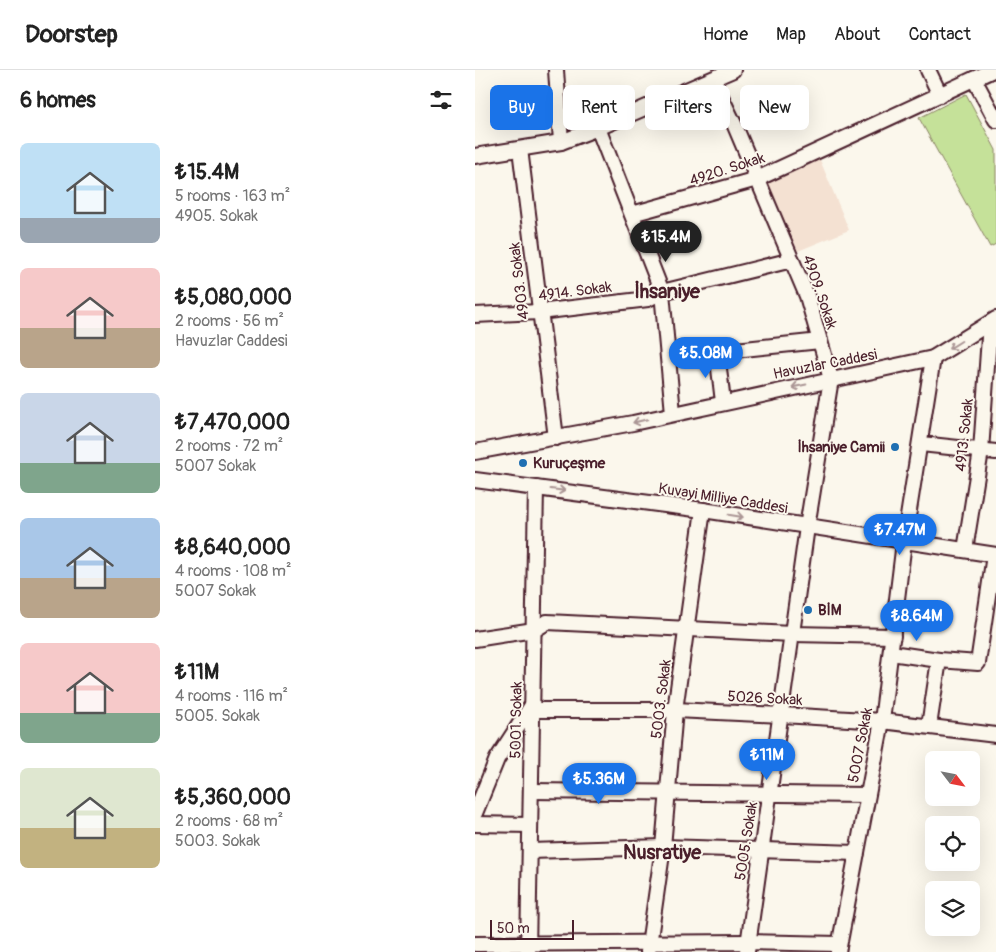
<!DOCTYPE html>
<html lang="en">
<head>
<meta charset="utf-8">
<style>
	:root { --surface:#fff; --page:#f2f2f2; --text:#222; --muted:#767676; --line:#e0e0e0; --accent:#1a73e8 }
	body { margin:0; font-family:Pangolin,sans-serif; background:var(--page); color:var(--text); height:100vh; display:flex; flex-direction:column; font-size:19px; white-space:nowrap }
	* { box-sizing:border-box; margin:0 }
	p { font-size:16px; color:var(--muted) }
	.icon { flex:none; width:28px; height:28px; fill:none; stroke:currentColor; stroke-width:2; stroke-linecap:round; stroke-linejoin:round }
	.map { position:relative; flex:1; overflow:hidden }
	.side { display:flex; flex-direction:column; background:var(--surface); width:475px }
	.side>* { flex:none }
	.hud { position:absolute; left:15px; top:15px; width:430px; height:45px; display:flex; gap:10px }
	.needle { width:32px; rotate:122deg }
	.fabs { position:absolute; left:450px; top:681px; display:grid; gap:10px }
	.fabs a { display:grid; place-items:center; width:55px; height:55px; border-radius:8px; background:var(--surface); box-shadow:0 5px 20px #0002; font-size:25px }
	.scale { position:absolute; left:15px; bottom:12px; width:84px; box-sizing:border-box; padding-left:5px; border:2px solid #4a1f2b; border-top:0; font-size:14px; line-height:18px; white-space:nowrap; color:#4a1f2b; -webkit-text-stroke:4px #fbf7ec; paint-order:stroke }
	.price { position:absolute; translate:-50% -42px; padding:0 11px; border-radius:18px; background:var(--accent); color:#fff; font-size:16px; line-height:32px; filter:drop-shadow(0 1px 2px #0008) }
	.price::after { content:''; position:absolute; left:50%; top:30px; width:15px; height:11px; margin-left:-8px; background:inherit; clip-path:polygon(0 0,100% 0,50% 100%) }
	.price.current { background:#222; color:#fff }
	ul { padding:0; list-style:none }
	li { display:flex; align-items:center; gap:15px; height:125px; padding:0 20px }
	li span { display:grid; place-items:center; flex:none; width:140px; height:100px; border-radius:8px; color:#555 }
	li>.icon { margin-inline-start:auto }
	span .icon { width:60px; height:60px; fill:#fffc; stroke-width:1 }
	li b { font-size:21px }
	h2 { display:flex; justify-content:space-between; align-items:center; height:60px; padding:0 20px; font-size:21px }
	.pill { padding:0 18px; border-radius:8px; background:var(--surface); box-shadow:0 5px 20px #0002; font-size:18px; line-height:45px }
	.pill.current { background:var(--accent); color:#fff }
	header { display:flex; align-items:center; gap:30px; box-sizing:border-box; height:70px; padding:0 25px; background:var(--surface); border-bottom:1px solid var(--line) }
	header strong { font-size:24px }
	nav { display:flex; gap:28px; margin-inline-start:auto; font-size:18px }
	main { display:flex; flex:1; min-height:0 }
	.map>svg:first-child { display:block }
	.built { fill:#f4e1d2 }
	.green { fill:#c5e199; stroke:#888062 }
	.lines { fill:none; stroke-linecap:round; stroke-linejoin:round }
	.minor-casing { stroke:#4a1f2b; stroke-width:18 }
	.minor { stroke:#fbf7ec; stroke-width:14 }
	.oneway { stroke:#ab9695 }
	.poi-dot { fill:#1f6fb2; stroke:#fbf7ec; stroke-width:2 }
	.labels { text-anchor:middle; stroke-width:4; stroke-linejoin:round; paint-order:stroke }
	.street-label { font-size:15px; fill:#4a1f2b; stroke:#fbf7ec }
	.poi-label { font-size:15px; font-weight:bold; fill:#4a1f2b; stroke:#fbf7ec; text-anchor:start }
	.district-label { font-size:20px; font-weight:bold; fill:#4a1f2b; stroke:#fbf7ec }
</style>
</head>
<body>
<header>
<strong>Doorstep</strong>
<nav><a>Home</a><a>Map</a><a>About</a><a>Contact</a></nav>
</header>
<main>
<section class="side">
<h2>6 homes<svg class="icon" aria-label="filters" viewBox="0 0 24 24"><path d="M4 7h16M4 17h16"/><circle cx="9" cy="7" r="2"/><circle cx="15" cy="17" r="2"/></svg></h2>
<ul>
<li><span style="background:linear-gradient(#bfe0f5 75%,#9aa5b1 0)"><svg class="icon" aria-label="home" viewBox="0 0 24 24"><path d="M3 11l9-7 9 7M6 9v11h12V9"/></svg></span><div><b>₺15.4M</b><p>5 rooms · 163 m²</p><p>4905. Sokak</p></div></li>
<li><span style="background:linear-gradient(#f6c9c9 60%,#b9a48a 0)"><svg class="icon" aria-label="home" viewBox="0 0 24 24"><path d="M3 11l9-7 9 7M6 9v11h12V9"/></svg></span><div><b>₺5,080,000</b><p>2 rooms · 56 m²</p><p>Havuzlar Caddesi</p></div></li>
<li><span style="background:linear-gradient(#c9d6e8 70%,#7fa58c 0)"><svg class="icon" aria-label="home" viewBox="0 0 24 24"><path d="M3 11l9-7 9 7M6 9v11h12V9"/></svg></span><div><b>₺7,470,000</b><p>2 rooms · 72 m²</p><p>5007 Sokak</p></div></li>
<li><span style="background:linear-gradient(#a9c7e8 60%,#b9a48a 0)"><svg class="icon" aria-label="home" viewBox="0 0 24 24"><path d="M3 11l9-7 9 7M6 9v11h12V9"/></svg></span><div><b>₺8,640,000</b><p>4 rooms · 108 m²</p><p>5007 Sokak</p></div></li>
<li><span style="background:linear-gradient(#f6c9c9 70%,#7fa58c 0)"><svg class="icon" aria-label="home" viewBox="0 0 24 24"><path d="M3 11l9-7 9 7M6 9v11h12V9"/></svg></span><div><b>₺11M</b><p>4 rooms · 116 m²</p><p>5005. Sokak</p></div></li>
<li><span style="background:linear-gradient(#dfe7d0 60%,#c2b280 0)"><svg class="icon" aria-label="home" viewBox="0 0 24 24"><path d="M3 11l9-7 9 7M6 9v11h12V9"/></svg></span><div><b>₺5,360,000</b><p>2 rooms · 68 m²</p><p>5003. Sokak</p></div></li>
</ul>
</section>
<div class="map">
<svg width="521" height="882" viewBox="0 0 521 882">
	<rect width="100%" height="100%" fill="#fbf7ec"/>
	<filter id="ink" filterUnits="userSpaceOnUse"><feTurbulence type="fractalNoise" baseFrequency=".02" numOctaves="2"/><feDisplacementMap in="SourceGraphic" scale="10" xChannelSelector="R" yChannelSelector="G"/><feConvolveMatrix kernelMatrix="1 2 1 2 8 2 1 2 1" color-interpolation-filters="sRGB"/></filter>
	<g filter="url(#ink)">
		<!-- built -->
		<polygon class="built" points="343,85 374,160 323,181 289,111"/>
		<!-- green -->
		<polygon class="green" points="491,24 521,80 521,174 515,177 444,48"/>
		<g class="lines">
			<!-- minor casing -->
			<g class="minor-casing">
				<g id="minor">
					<polyline points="81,0 86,72"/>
					<polyline points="453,0 465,25"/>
					<polyline points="499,9 521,50"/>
					<polyline points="238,10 260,56 332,226 356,309 332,457 272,882"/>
					<polyline points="123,58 187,222 198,343"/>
					<polyline points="45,79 81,368"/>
					<polyline points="0,86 86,72 123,58 258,0"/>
					<polyline points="157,144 282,109 518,0"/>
					<polyline points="0,245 64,242 173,229 187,222 317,190"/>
					<polyline points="242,282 248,332"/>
					<polyline points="194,287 345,271"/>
					<polyline points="446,374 521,382"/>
					<polyline points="0,382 158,353 458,288 521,249"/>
					<polyline points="0,410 228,440 521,485"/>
					<polyline points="490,480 506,381 515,253"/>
					<polyline points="0,569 59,560 72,552 317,564 418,566"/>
					<polyline points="416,583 464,590"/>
					<polyline points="57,640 200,640 307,645 407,651 521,665"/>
					<polyline points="454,656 464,590 503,593 519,485"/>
					<polyline points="56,721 392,725"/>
					<polyline points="0,743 22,689 57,635"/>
					<polyline points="0,754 55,755"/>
					<polyline points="55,781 188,777 382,783"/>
					<polyline points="0,874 273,872 364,874"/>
					<polyline points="53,882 61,418"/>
					<polyline points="173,882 188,777 200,640 228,440"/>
					<polyline points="363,882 407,651 429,472 458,288"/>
				</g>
			</g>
			<!-- minor -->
			<use href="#minor" class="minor"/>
		</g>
		<!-- one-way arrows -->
		<defs><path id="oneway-shaft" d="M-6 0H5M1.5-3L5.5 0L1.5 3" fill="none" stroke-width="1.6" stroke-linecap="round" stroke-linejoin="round" transform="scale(1.25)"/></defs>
		<g class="oneway">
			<use href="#oneway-shaft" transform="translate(480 275) rotate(148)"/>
			<use href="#oneway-shaft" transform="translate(324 316) rotate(168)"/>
			<use href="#oneway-shaft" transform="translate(165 351) rotate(166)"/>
			<use href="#oneway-shaft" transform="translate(83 420) rotate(7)"/>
			<use href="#oneway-shaft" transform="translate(261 446) rotate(9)"/>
		</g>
	</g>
	<!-- markers -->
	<g class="poi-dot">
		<circle cx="420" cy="377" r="5"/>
		<circle cx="48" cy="393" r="5"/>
		<circle cx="333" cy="540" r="5"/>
	</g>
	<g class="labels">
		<!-- street labels -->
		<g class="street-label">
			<text transform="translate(252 99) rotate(-18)" y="5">4920. Sokak</text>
			<text transform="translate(44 211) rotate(-97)" y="5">4903. Sokak</text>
			<text transform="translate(100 221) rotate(-7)" y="5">4914. Sokak</text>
			<text transform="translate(345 222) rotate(71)" y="5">4909. Sokak</text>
			<text transform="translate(350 294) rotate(-11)" y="5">Havuzlar Caddesi</text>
			<text transform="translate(489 365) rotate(-84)" y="5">4913. Sokak</text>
			<text transform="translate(248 428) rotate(9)" y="5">Kuvayi Milliye Caddesi</text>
			<text transform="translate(290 628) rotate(3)" y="5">5026 Sokak</text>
			<text transform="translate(186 629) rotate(-83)" y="5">5003. Sokak</text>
			<text transform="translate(41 650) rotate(-89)" y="5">5001. Sokak</text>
			<text transform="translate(385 675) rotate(-79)" y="5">5007 Sokak</text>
			<text transform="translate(271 771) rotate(-81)" y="5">5005. Sokak</text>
		</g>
		<!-- poi labels -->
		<g class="poi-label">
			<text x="410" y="382" text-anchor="end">İhsaniye Camii</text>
			<text x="58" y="398">Kuruçeşme</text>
			<text x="343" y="545">BİM</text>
		</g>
		<!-- district labels -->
		<g class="district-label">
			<text x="192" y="228">İhsaniye</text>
			<text x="187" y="789">Nusratiye</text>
		</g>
	</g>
</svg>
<div class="fabs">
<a><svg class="needle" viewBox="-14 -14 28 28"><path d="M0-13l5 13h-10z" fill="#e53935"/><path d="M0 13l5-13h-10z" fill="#767676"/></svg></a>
<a><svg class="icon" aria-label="locate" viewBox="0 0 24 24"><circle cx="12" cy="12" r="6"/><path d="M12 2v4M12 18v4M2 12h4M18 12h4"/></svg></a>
<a><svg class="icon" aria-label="layers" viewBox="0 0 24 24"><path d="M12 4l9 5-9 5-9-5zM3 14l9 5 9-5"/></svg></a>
</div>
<div class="scale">50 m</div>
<b class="price current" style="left:191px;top:193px">₺15.4M</b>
<b class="price" style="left:231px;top:309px">₺5.08M</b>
<b class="price" style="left:425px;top:486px">₺7.47M</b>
<b class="price" style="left:442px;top:572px">₺8.64M</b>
<b class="price" style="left:292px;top:711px">₺11M</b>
<b class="price" style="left:124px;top:735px">₺5.36M</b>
<div class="hud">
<a class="pill current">Buy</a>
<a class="pill">Rent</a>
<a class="pill">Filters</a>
<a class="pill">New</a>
</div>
</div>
</main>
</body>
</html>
